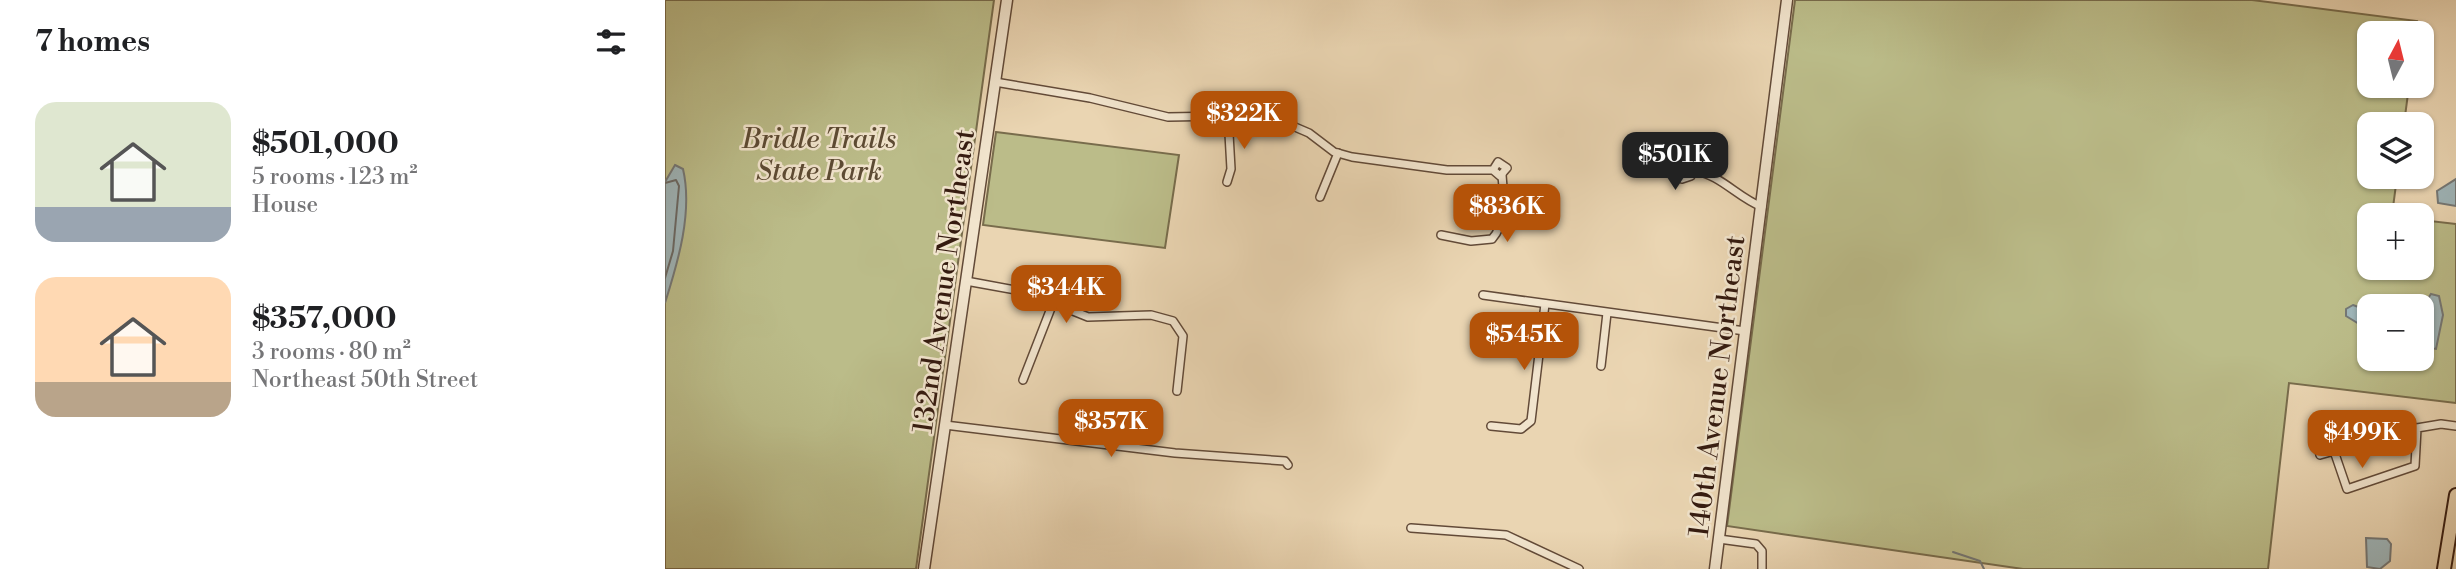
<!DOCTYPE html>
<html lang="en">
<head>
<meta charset="utf-8">
<style>
	:root { --surface:#fff; --page:#f6f6f6; --text:#202124; --muted:#757577; --accent:#b45309 }
	body { margin:0; font-family:"Libre Bodoni",serif; background:var(--page); color:var(--text); height:100vh; display:flex; flex-direction:column; font-size:26px; white-space:nowrap }
	* { box-sizing:border-box; margin:0 }
	p { font-size:23px; color:var(--muted) }
	.icon { flex:none; width:38px; height:38px; fill:none; stroke:currentColor; stroke-width:2; stroke-linecap:round; stroke-linejoin:round }
	.map { position:relative; flex:1; overflow:hidden }
	.sheet { display:flex; flex-direction:column; background:var(--surface); width:665px }
	.sheet>* { flex:none }
	.needle { width:46px; rotate:7deg }
	.fabs { position:absolute; left:1692px; top:21px; display:grid; gap:14px }
	.fabs a { display:grid; place-items:center; width:77px; height:77px; border-radius:14px; background:var(--surface); box-shadow:0 2px 5px #0004; font-size:35px }
	.price { position:absolute; translate:-50% -60px; padding:0 16px; border-radius:14px; background:var(--accent); color:#fff; font-size:23px; line-height:46px; filter:drop-shadow(0 2px 4px #0008) }
	.price::after { content:''; position:absolute; left:50%; top:42px; width:21px; height:16px; margin-left:-10px; background:inherit; clip-path:polygon(0 0,100% 0,50% 100%) }
	.price.current { background:#222; color:#fff }
	ul { padding:0; list-style:none }
	li { display:flex; align-items:center; gap:21px; height:175px; padding:0 35px }
	li span { display:grid; place-items:center; flex:none; width:196px; height:140px; border-radius:21px; color:#555 }
	li>.icon { margin-inline-start:auto }
	span .icon { width:84px; height:84px; fill:#fffc; stroke-width:1 }
	li b { font-size:30px }
	h2 { display:flex; justify-content:space-between; align-items:center; height:84px; padding:0 35px; font-size:30px }
	main { display:flex; flex:1; min-height:0 }
	.map>svg:first-child { display:block }
	.green { fill:#bbbc89; stroke:#786c4c; stroke-width:2; fill-rule:evenodd }
	.water { fill:#9eb5b9; stroke:#747775; stroke-width:2 }
	.lines { fill:none; stroke-linecap:round; stroke-linejoin:round }
	.shore { stroke:#6a6864; stroke-width:2 }
	.stream { stroke:#747775; stroke-width:2 }
	.minor-casing { stroke:#624a38; stroke-width:10 }
	.tertiary-casing { stroke:#624a38; stroke-width:13 }
	.primary-casing { stroke:#351b10; stroke-width:16 }
	.minor { stroke:#f1e4cd; stroke-width:7 }
	.tertiary { stroke:#f1e4cd; stroke-width:10 }
	.primary { stroke:#ead5b2; stroke-width:12 }
	.labels { text-anchor:middle; stroke-width:5; stroke-linejoin:round; paint-order:stroke }
	.park-label { font-size:28px; font-style:italic; fill:#5d4b34; stroke:#f1e4cd }
	.street-label { font-size:28px; fill:#351b10; stroke:#f1e4cd }
</style>
</head>
<body>
<main>
<section class="sheet">
<h2>7 homes<svg class="icon" aria-label="filters" viewBox="0 0 24 24"><path d="M4 7h16M4 17h16"/><circle cx="9" cy="7" r="2"/><circle cx="15" cy="17" r="2"/></svg></h2>
<ul>
<li><span style="background:linear-gradient(#dfe7d0 75%,#9aa5b1 0)"><svg class="icon" aria-label="home" viewBox="0 0 24 24"><path d="M3 11l9-7 9 7M6 9v11h12V9"/></svg></span><div><b>$501,000</b><p>5 rooms · 123 m²</p><p>House</p></div></li>
<li><span style="background:linear-gradient(#ffd9b3 75%,#b9a48a 0)"><svg class="icon" aria-label="home" viewBox="0 0 24 24"><path d="M3 11l9-7 9 7M6 9v11h12V9"/></svg></span><div><b>$357,000</b><p>3 rooms · 80 m²</p><p>Northeast 50th Street</p></div></li>
</ul>
</section>
<div class="map">
<svg width="1791" height="569" viewBox="0 0 1791 569">
	<rect width="100%" height="100%" fill="#ead5b2"/>
	<filter id="stains"><feTurbulence type="fractalNoise" baseFrequency=".00286" numOctaves="4"/><feColorMatrix values="0 0 0 0 .2 0 0 0 0 .09 0 0 0 0 .02 0 0 0 .5 -.17"/></filter>
	<radialGradient id="worn" r=".72"><stop offset=".6" stop-color="#630" stop-opacity="0"/><stop offset="1" stop-color="#630" stop-opacity=".3"/></radialGradient>
	<!-- green -->
	<g class="green">
		<polygon points="0,0 329,0 251,569 0,569"/>
		<path d="M1130 0H1587L1752 21 1750 33H1704V86H1744L1739 124H1704V177H1732L1727 215H1704V268H1757V220L1791 224V403L1624 383 1603 569H1358L1062 526ZM1704 306H1757V359H1704Z"/>
		<polygon points="331,132 514,155 500,248 318,225"/>
	</g>
	<!-- water -->
	<g class="water">
		<path d="M10 165 18 169C28 212 13 262 0 303V182Z"/>
		<polygon points="1791,179 1791,206 1773,203 1772,191"/>
		<polygon points="1766,294 1774,296 1778,315 1771,349 1757,347 1757,307"/>
		<polygon points="1688,305 1704,311 1704,330 1681,316 1681,309"/>
		<polygon points="1701,538 1722,539 1726,544 1725,561 1715,569 1702,567"/>
	</g>
	<g class="lines">
		<!-- shore -->
		<polyline class="shore" points="0,183 11,180 14,186 8,251 0,278"/>
		<!-- stream -->
		<polyline class="stream" points="1288,552 1315,561 1319,569"/>
		<!-- minor casing -->
		<g class="minor-casing">
			<g id="minor">
				<polyline points="330,82 425,98 503,117 560,116 630,127 644,133 669,152 687,157 782,170 828,170 835,176 842,168 833,162 828,170"/>
				<path d="M1028 170 1027 164 1019 159 1011 162 1009 174 1017 179 1026 176 1028 170C1056 175 1072 197 1097 207"/>
				<polyline points="562,182 566,169 563,116"/>
				<polyline points="655,197 673,153"/>
				<path d="M776 235 806 241 827 239C841 224 839 196 837 175"/>
				<polyline points="301,281 361,292 423,317 486,315 508,321 518,336 512,391"/>
				<polyline points="818,295 1080,331"/>
				<polyline points="936,366 942,313"/>
				<polyline points="358,380 388,303"/>
				<polyline points="280,425 510,453 620,461 623,465"/>
				<polyline points="826,426 856,429 866,421 880,304"/>
				<polyline points="1752,428 1750,466 1682,489 1669,451 1655,455 1649,423 1701,421 1752,428 1776,424 1791,426"/>
				<polyline points="746,528 841,535 914,569"/>
				<polyline points="1054,539 1091,544 1097,551 1097,569"/>
			</g>
		</g>
		<!-- tertiary casing -->
		<g class="tertiary-casing">
			<g id="tertiary">
				<polyline points="259,569 342,0"/>
				<polyline points="1050,569 1122,0"/>
			</g>
		</g>
		<!-- primary casing -->
		<g class="primary-casing">
			<polyline id="primary" points="1779,569 1791,495"/>
		</g>
		<!-- minor -->
		<use href="#minor" class="minor"/>
		<!-- tertiary -->
		<use href="#tertiary" class="tertiary"/>
		<!-- primary -->
		<use href="#primary" class="primary"/>
	</g>
	<g class="labels">
		<!-- park labels -->
		<g class="park-label">
			<text x="154" y="148">Bridle Trails<tspan x="154" dy="32">State Park</tspan></text>
		</g>
		<!-- street labels -->
		<g class="street-label">
			<text transform="translate(278 281) rotate(-82)" y="10">132nd Avenue Northeast</text>
			<text transform="translate(1051 386) rotate(-83)" y="10">140th Avenue Northeast</text>
		</g>
	</g>
	<rect width="100%" height="100%" filter="url(#stains)"/>
	<rect width="100%" height="100%" fill="url(#worn)"/>
</svg>
<div class="fabs">
<a><svg class="needle" viewBox="-14 -14 28 28"><path d="M0-13l5 13h-10z" fill="#e53935"/><path d="M0 13l5-13h-10z" fill="#757577"/></svg></a>
<a><svg class="icon" aria-label="layers" viewBox="0 0 24 24"><path d="M12 4l9 5-9 5-9-5zM3 14l9 5 9-5"/></svg></a>
<a>+</a>
<a>−</a>
</div>
<b class="price" style="left:579px;top:151px">$322K</b>
<b class="price current" style="left:1010px;top:192px">$501K</b>
<b class="price" style="left:842px;top:244px">$836K</b>
<b class="price" style="left:401px;top:325px">$344K</b>
<b class="price" style="left:859px;top:372px">$545K</b>
<b class="price" style="left:446px;top:459px">$357K</b>
<b class="price" style="left:1697px;top:470px">$499K</b>
</div>
</main>
</body>
</html>
